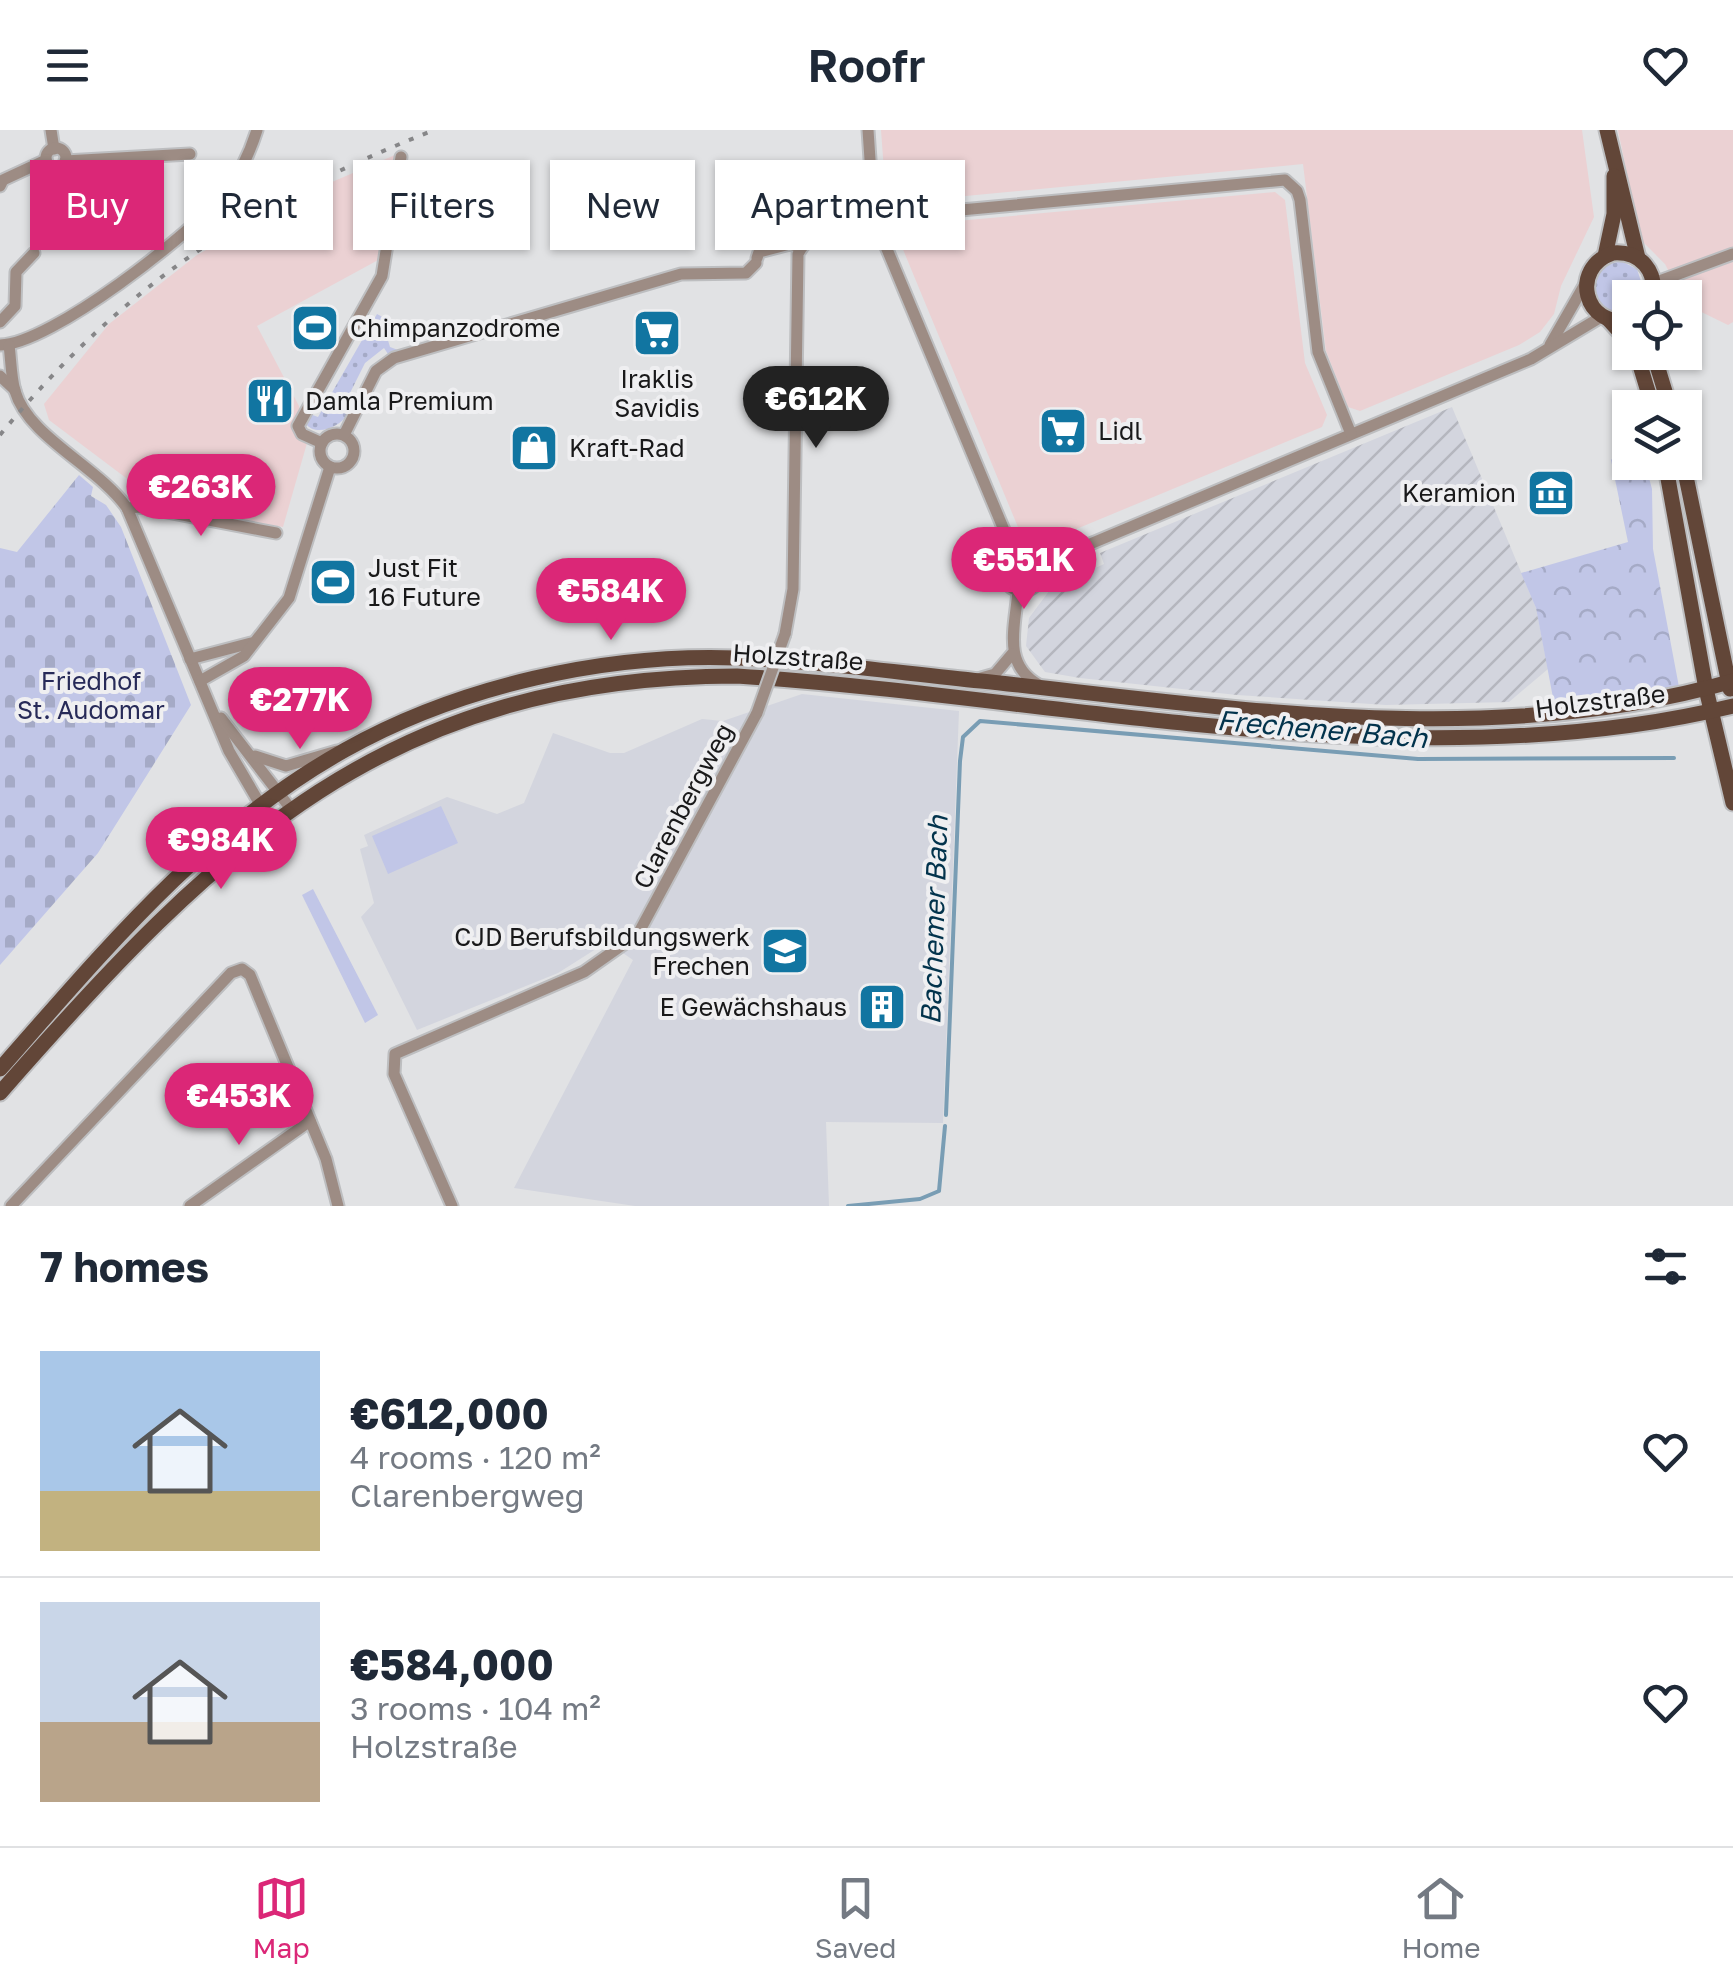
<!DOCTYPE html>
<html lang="en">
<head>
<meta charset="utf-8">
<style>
	:root { --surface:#fff; --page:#f6f6f7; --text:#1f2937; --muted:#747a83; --line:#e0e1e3; --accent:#db2777 }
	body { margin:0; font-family:"Golos Text",sans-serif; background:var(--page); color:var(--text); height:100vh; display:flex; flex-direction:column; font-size:38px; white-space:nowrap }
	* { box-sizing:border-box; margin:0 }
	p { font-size:32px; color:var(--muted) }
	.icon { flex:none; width:55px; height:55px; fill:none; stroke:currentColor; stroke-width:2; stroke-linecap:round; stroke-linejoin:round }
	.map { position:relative; height:1076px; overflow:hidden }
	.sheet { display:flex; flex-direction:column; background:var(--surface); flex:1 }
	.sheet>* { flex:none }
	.guide { position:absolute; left:30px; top:30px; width:1000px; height:90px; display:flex; gap:20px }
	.buttons { position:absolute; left:1612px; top:150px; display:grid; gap:20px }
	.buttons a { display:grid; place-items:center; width:90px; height:90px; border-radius:0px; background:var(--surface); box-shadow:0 2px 8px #0004; font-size:50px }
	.price { position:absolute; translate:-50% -85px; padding:0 22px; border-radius:35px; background:var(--accent); color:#fff; font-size:32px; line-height:65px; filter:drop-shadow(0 2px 5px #0008) }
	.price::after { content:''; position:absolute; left:50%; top:60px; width:30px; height:22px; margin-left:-15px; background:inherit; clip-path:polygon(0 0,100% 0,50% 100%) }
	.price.on { background:#222; color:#fff }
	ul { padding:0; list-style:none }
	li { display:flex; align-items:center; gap:30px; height:250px; padding:0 40px }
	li+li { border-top:2px solid var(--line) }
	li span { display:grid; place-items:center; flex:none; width:280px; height:200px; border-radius:0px; color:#555 }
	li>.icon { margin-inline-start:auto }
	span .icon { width:120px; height:120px; fill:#fffc; stroke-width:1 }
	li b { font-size:42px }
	h2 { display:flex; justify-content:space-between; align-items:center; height:120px; padding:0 40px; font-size:42px }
	.tag { padding:0 35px; border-radius:0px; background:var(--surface); box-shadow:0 2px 8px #0004; font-size:35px; line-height:90px }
	.tag.on { background:var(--accent); color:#fff }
	header { display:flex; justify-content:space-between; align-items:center; height:130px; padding:0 40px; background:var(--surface); font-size:45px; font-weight:600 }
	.tab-bar { display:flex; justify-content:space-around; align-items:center; height:140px; border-top:2px solid var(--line); background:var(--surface); font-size:28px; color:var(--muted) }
	.tab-bar a { display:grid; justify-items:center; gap:5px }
	.tab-bar .on { color:var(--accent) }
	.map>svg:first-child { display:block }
	.commercial { fill:#ebd1d3 }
	.industrial { fill:url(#industrial-furrows) }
	.built { fill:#d3d5de }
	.grass { fill:url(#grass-dots) }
	.forest { fill:url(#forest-crowns) }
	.cemetery { fill:url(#cemetery-stones) }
	.park { fill:#c1c6e7 }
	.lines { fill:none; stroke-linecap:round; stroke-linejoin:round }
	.stream { stroke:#799db4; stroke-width:4 }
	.minor-casing { stroke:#bdbec0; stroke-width:15 }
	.major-casing { stroke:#bdbec0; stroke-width:19 }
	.minor { stroke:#9d8c84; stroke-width:11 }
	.major { stroke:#624638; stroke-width:15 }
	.rail { stroke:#868688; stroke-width:4; stroke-dasharray:5 10; stroke-linecap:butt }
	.minor-bridge-casing { stroke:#bdbec0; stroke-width:15; stroke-linecap:butt }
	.minor-bridge { stroke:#9d8c84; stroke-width:11 }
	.labels { text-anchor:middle; stroke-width:8; stroke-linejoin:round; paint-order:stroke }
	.poi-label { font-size:25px; fill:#19191a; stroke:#efeff1; text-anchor:start }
	.street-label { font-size:25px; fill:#19191a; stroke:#efeff1 }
	.park-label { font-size:25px; fill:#272a58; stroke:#efeff1 }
	.water-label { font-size:28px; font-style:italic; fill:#02334c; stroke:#efeff1 }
</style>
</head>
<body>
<header><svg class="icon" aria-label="menu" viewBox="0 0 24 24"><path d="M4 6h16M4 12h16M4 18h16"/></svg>Roofr<svg class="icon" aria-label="heart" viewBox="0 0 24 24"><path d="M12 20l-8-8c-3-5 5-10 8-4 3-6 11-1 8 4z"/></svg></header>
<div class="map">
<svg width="1733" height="1076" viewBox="0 0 1733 1076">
	<defs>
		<pattern id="industrial-furrows" width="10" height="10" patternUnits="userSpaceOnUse" patternTransform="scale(2.5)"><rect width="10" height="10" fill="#d3d5de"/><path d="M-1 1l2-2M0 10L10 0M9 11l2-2" fill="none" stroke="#b5b6be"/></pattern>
		<pattern id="grass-dots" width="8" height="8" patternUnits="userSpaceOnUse" patternTransform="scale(2.5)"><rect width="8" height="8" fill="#c1c6e7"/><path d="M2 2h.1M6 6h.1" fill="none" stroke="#a5aac6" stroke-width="1.8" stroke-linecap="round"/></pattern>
		<pattern id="forest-crowns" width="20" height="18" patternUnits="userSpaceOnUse" patternTransform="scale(2.5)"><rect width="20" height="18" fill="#c1c6e7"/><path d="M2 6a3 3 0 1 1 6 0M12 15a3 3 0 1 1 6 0" fill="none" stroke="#a5aac6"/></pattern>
		<pattern id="cemetery-stones" width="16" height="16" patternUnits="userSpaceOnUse" patternTransform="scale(2.5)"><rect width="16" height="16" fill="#c1c6e7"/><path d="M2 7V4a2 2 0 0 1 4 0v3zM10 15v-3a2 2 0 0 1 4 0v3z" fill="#a5aac6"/></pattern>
	</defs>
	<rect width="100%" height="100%" fill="#e1e2e4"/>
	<!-- commercial -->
	<g class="commercial">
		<polygon points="881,0 1582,0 1594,87 1561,156 1554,184 1540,202 1519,215 1360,281 1348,277 1326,221 1303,34 892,73 886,68"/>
		<polygon points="1618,0 1733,0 1733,192 1728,195 1685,174 1665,134 1641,110"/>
		<polygon points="395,25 380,129 257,196 299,276 307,313 283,397 184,378 184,373 150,366 49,290 44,274 109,194 197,125 318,58"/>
		<polygon points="1275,62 1285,70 1305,233 1327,285 1322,297 1045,412 1020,402 897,105 902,96"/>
	</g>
	<!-- industrial -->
	<polygon class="industrial" points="1452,277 1536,478 1548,539 1509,572 1386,575 1237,565 1080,548 1045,542 1026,516 1029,488 1067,437 1087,429 1093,439 1104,434 1100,423"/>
	<!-- built -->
	<polygon class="built" points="802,564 959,581 943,993 826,992 829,1076 635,1076 514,1058 633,830 607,812 558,843 417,900 361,787 374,773 360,719 368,716 364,705 447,667 497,684 524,673 553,603 610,623 624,623 702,589 723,591"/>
	<!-- grass -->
	<g class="grass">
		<polygon points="1621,131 1637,139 1645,164 1630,168 1630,183 1611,184 1597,175 1593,149 1604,135"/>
		<path d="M377 184 390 191 384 197 390 217 398 220 388 224 384 218 365 233 341 281 348 284C340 297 316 307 306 294L310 284 318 287Z"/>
	</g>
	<!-- forest -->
	<polygon class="forest" points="1630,308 1630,332 1645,333 1652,359 1653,419 1679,557 1554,573 1536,478 1521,443 1628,412 1611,330"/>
	<!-- cemetery -->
	<polygon class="cemetery" points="79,345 93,357 91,366 106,375 121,397 191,575 98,723 0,835 0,418 17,422"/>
	<!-- park -->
	<g class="park">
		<polygon points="441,676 458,713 388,744 372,706"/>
		<polygon points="313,759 378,885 365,893 302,765"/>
	</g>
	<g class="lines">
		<!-- stream -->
		<g class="stream">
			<polyline points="946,985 960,631 963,607 980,591 1418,629 1674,628"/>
			<polyline points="848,1076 920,1069 939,1061 945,996"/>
		</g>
		<!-- minor casing -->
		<g class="minor-casing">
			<g id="minor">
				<polyline points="51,0 54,19"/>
				<polyline points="868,0 874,88 1014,424"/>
				<circle cx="56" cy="28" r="10"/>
				<polyline points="65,31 190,24"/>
				<polyline points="0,56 3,50 46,30"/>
				<polyline points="38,108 53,38"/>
				<polyline points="757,128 759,122 790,114 800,117"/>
				<polyline points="1654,153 1733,124"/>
				<polyline points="0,192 15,176 16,142 34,123"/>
				<path d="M0 215C50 215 194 102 226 62 240 44 250 22 257 0"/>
				<path d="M9 215C11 230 11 247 15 261 28 307 99 337 127 378L229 621 271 693"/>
				<polyline points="1550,215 1585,154"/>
				<polyline points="0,246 15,260"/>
				<circle cx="337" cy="321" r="17"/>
				<polyline points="344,305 376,241 394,228 681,144 746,143 756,133"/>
				<polyline points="322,313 302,304 298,296 382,146 401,27"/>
				<polyline points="127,378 141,377 276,403"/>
				<circle cx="1022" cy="442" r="19"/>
				<polyline points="1040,435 1531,229 1601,187"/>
				<path d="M1018 461C1015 498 1002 534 1039 555"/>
				<path d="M785 504 793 459 798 124C808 100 852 95 874 88L1285 50 1297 61 1300 70 1318 222 1351 304"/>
				<polyline points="190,529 251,513"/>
				<polyline points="981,548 995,544 1012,524"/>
				<polyline points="200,551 244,526 289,468 330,337"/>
				<polyline points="221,588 291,679"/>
				<polyline points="255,626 286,636 337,621"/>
				<polyline points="11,1076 231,843 242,839 250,845 326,1029 338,1076"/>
				<polyline points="190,1076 310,991"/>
				<polyline points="452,1076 394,944 395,924 584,842 638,804 757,583"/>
			</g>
		</g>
		<!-- major casing -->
		<g class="major-casing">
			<g id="major">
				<polyline points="1607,0 1638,128"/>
				<polyline points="1605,126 1614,84 1614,46"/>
				<polyline points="1609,190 1630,213"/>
				<path d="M1630 190C1584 199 1569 138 1613 123 1641 121 1657 141 1653 168"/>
				<polyline points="1636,222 1653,278"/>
				<polyline points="1653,222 1670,278"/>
				<polyline points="1665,332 1706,559 1733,673"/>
				<polyline points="1683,332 1730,559"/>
				<path d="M0 939C104 821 205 698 345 620 459 556 606 523 737 528 818 531 900 543 981 551 1227 577 1490 621 1733 551"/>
				<path d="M0 963C217 715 387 547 737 546 1063 567 1410 654 1733 576"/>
			</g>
		</g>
		<!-- minor -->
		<use href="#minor" class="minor"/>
		<!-- major -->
		<use href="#major" class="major"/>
		<!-- rail -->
		<path class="rail" d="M0 305C126 152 251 73 434 0"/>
		<!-- minor-bridge casing -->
		<g class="minor-bridge-casing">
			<polyline id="minor-bridge" points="757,583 785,504"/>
		</g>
		<!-- minor-bridge -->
		<use href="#minor-bridge" class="minor-bridge"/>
	</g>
	<!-- icons -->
	<defs>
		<g id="stadium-square" transform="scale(2.5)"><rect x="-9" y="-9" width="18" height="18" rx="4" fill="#1175a1" stroke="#efeff1"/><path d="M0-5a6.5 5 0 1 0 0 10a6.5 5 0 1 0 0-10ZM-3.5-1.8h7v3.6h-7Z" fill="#fff"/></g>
		<g id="supermarket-square" transform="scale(2.5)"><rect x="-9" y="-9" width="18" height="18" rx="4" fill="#1175a1" stroke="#efeff1"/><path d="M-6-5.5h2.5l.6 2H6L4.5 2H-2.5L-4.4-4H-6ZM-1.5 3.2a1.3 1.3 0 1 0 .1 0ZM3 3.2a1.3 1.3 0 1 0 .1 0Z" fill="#fff"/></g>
		<g id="restaurant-square" transform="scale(2.5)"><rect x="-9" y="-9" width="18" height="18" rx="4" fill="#1175a1" stroke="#efeff1"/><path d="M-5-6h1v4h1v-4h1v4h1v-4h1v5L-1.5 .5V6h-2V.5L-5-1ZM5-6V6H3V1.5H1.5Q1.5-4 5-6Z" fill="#fff"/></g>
		<g id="shop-square" transform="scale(2.5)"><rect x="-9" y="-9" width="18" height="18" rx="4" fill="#1175a1" stroke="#efeff1"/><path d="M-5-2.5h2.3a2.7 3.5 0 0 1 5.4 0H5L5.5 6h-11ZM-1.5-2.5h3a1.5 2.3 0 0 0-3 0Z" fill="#fff"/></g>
		<g id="museum-square" transform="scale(2.5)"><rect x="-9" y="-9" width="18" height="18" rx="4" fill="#1175a1" stroke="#efeff1"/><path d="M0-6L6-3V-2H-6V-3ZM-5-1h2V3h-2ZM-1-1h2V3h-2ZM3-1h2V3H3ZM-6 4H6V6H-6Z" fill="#fff"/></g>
		<g id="school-square" transform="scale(2.5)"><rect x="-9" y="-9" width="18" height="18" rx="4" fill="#1175a1" stroke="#efeff1"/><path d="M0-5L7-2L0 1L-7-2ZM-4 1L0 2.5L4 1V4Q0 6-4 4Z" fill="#fff"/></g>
		<g id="building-square" transform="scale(2.5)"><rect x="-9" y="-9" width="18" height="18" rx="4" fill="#1175a1" stroke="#efeff1"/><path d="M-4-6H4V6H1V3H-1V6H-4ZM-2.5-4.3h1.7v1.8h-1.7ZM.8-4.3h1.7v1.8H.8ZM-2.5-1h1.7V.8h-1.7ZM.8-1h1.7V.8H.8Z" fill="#fff"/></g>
	</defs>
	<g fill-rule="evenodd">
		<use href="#stadium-square" x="315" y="198"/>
		<use href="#supermarket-square" x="657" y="203"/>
		<use href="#restaurant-square" x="270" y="271"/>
		<use href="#supermarket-square" x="1063" y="301"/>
		<use href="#shop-square" x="534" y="318"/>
		<use href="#museum-square" x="1551" y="363"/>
		<use href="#stadium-square" x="333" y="452"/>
		<use href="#school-square" x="785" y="821"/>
		<use href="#building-square" x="882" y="877"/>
	</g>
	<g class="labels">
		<!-- poi labels -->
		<g class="poi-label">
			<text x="350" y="207">Chimpanzodrome</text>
			<text x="657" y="258" text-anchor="middle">Iraklis<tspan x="657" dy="29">Savidis</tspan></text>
			<text x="305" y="280">Damla Premium</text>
			<text x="1098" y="310">Lidl</text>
			<text x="569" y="327">Kraft-Rad</text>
			<text x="1516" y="372" text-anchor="end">Keramion</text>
			<text x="368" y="447">Just Fit<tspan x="368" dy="29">16 Future</tspan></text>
			<text x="750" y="816" text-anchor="end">CJD Berufsbildungswerk<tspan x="750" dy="29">Frechen</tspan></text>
			<text x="847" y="886" text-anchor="end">E Gewächshaus</text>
		</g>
		<!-- street labels -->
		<g class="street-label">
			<text transform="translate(798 527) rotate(4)" y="9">Holzstraße</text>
			<text transform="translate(1600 571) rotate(-7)" y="9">Holzstraße</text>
			<text transform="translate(683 676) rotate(-62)" y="9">Clarenbergweg</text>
		</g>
		<!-- park labels -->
		<g class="park-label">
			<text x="91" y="560">Friedhof<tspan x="91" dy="29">St. Audomar</tspan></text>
		</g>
		<!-- water labels -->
		<g class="water-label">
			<text transform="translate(1322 599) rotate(5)" y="10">Frechener Bach</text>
			<text transform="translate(934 790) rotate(-88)" y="10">Bachemer Bach</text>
		</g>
	</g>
</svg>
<div class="buttons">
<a><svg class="icon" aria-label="locate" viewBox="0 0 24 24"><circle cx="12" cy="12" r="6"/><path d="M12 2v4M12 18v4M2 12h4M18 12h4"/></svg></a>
<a><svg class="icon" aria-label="layers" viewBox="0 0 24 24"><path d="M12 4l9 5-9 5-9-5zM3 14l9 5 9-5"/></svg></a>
</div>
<b class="price on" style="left:816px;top:321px">€612K</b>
<b class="price" style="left:201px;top:409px">€263K</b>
<b class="price" style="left:1024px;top:482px">€551K</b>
<b class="price" style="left:611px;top:513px">€584K</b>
<b class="price" style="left:300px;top:622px">€277K</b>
<b class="price" style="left:221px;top:762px">€984K</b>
<b class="price" style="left:239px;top:1018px">€453K</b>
<div class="guide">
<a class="tag on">Buy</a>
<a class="tag">Rent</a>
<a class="tag">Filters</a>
<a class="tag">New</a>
<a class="tag">Apartment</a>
</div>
</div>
<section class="sheet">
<h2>7 homes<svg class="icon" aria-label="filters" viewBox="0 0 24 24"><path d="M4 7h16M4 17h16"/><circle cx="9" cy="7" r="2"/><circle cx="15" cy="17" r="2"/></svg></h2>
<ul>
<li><span style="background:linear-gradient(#a9c7e8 70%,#c2b280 0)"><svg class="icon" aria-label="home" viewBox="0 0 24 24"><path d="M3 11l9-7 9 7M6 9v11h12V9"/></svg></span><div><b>€612,000</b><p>4 rooms · 120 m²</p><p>Clarenbergweg</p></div><svg class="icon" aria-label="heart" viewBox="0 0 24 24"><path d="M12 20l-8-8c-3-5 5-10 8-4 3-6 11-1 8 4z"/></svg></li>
<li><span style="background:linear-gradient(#c9d6e8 60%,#b9a48a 0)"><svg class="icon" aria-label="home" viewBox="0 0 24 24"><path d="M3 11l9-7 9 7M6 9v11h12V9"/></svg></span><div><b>€584,000</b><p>3 rooms · 104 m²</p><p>Holzstraße</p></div><svg class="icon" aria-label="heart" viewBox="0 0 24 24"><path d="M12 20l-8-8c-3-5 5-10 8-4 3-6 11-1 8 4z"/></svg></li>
</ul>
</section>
<nav class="tab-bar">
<a class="on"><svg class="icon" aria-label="map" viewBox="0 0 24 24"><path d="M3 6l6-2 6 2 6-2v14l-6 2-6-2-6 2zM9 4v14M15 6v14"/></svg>Map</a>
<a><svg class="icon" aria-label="saved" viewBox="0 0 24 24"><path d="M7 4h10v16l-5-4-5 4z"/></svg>Saved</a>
<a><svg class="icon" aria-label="home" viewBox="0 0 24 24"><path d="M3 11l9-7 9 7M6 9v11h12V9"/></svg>Home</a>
</nav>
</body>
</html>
